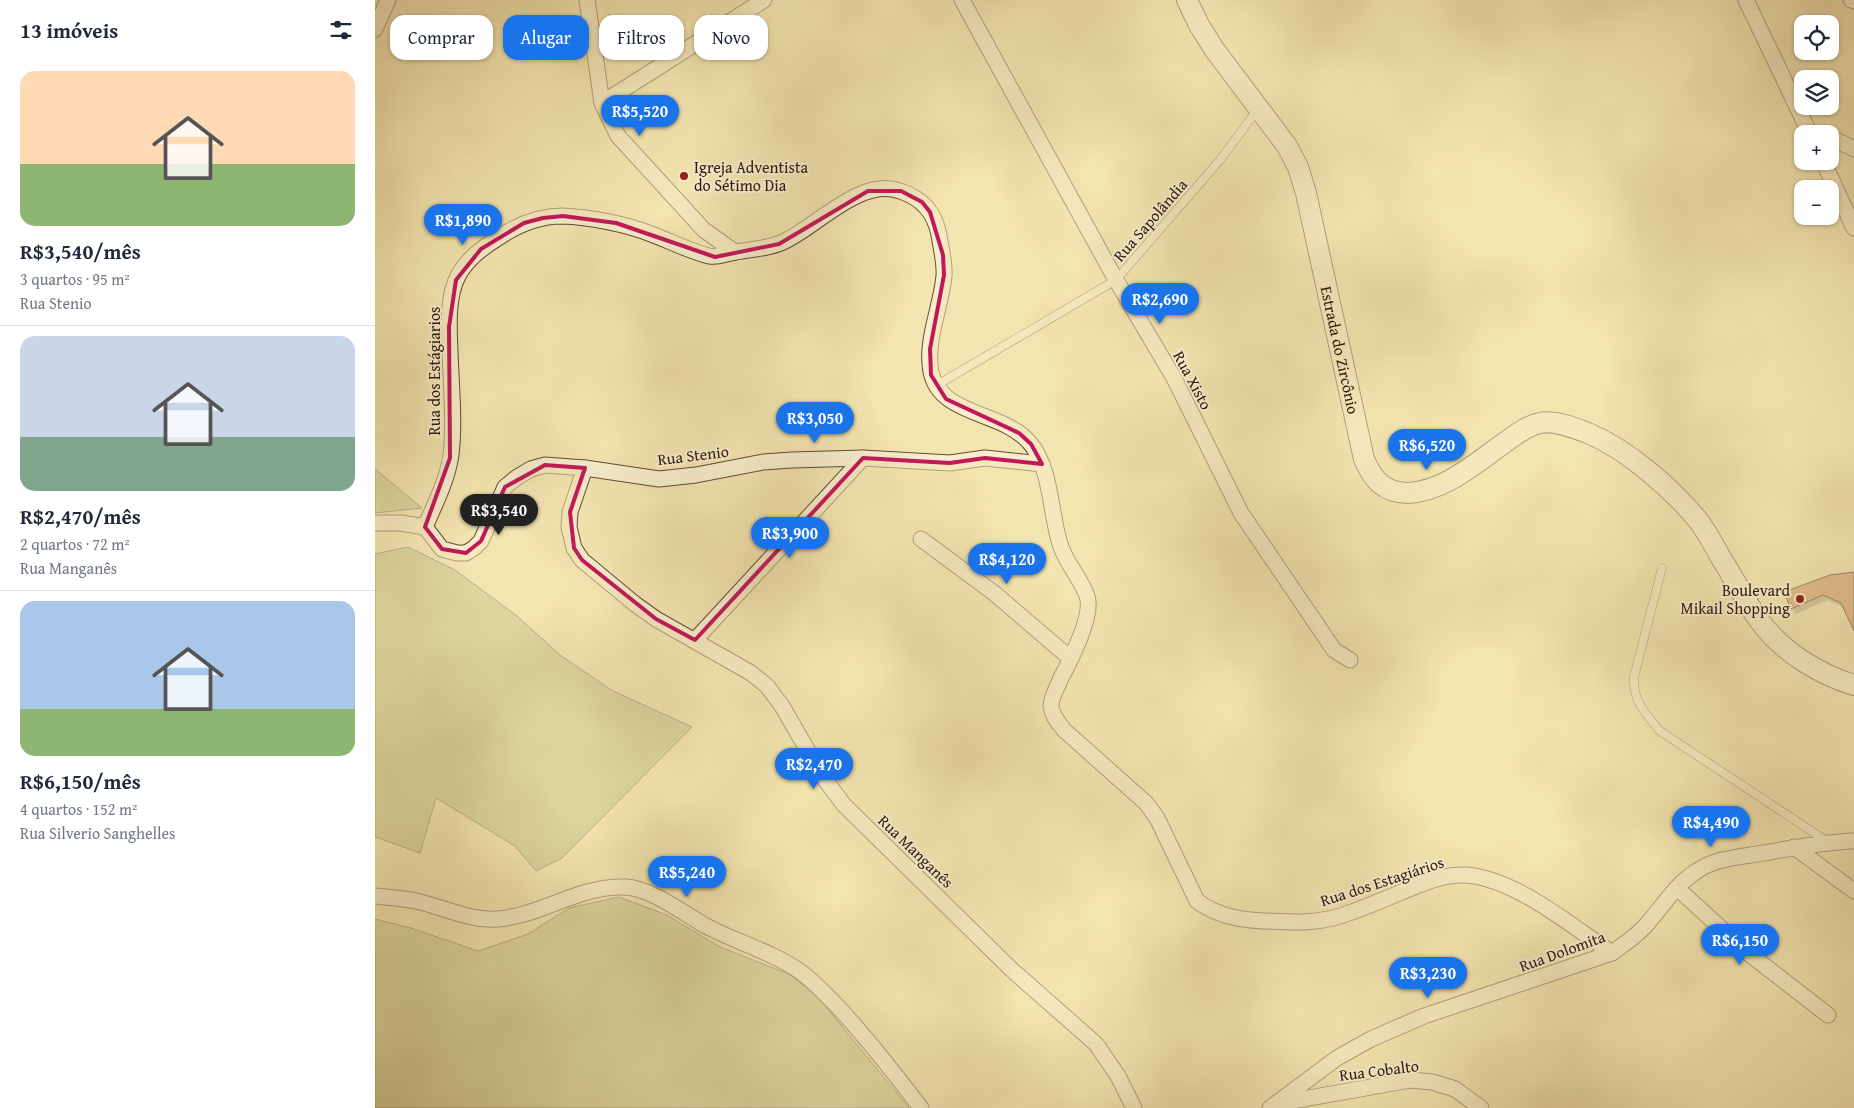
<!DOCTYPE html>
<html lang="pt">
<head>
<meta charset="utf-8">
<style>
	:root { --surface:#fff; --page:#f2f2f3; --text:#1f2937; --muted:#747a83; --line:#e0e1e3; --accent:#1a73e8 }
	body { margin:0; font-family:"Gentium Book Plus",serif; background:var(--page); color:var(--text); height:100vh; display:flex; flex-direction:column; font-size:19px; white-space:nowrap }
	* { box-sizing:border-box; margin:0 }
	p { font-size:16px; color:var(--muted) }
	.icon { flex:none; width:28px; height:28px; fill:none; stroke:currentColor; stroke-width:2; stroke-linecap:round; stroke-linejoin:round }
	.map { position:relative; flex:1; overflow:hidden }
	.sheet { display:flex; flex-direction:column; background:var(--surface); width:375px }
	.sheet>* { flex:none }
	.banner { position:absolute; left:15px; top:15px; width:475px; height:45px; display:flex; gap:10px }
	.tools { position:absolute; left:1419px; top:15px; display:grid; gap:10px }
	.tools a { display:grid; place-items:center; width:45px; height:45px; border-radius:10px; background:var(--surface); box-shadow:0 1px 4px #0004; font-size:25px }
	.price { position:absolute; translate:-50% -42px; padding:0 11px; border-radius:18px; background:var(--accent); color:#fff; font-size:16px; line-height:32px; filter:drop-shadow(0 1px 2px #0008) }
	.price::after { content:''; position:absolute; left:50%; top:30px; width:15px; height:11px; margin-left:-8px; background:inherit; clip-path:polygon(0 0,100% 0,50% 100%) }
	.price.selected { background:#222; color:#fff }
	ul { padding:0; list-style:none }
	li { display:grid; align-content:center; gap:10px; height:265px; padding:0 20px }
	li+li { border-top:1px solid var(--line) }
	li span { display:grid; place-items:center; height:155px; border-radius:15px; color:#555 }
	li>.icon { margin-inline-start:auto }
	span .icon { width:90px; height:90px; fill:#fffc; stroke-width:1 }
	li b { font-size:21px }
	h2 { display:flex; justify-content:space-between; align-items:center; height:60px; padding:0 20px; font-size:21px }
	.chip { padding:0 18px; border-radius:15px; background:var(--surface); box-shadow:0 1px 4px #0004; font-size:18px; line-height:45px }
	.chip.selected { background:var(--accent); color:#fff }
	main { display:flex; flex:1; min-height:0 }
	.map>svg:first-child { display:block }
	.green { fill:#c0c387; stroke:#786c4a }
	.building { fill:#ce8e64; stroke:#30160c; filter:url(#shadow) }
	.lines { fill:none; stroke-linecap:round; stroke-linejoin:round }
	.service-casing { stroke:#614a35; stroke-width:9 }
	.minor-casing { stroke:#614a35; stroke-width:17 }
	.tertiary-casing { stroke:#614a35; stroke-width:22 }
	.service { stroke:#f7eecc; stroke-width:8 }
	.minor { stroke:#f7eecc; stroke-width:15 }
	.tertiary { stroke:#f7eecc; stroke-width:20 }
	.marked { fill:none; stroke:#c2185b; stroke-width:4; stroke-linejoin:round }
	.poi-dot { fill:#8f2418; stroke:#f7eecc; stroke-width:2 }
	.labels { text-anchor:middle; stroke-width:4; stroke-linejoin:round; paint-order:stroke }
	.poi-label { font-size:16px; fill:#30160c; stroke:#f7eecc; text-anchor:start }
	.street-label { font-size:16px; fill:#30160c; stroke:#f7eecc }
</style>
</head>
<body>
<main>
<section class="sheet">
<h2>13 imóveis<svg class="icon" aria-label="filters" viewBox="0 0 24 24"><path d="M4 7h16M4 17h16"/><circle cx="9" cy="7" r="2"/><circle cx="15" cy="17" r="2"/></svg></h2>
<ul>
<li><span style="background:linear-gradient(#ffd9b3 60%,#8fb573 0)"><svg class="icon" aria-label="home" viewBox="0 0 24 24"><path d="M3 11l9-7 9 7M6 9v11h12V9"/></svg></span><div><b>R$3,540/mês</b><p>3 quartos · 95 m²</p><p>Rua Stenio</p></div></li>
<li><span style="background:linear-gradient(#c9d6e8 65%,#7fa58c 0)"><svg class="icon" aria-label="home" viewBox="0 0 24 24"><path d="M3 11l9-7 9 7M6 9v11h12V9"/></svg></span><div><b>R$2,470/mês</b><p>2 quartos · 72 m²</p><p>Rua Manganês</p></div></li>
<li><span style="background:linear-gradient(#a9c7e8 70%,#8fb573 0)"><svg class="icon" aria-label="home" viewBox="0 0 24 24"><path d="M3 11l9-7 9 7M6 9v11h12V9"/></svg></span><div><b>R$6,150/mês</b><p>4 quartos · 152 m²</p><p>Rua Silverio Sanghelles</p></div></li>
</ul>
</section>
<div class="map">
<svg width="1479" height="1108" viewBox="0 0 1479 1108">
	<defs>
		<filter id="shadow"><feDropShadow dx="4.5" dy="4.5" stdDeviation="0" flood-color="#0004"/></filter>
	</defs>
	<rect width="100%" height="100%" fill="#f3e5b0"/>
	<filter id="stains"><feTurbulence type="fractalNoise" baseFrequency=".004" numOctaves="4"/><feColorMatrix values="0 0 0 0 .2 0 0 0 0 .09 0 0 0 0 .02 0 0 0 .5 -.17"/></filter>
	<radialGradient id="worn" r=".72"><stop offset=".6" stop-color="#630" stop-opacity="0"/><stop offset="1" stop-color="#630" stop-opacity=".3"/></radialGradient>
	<!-- green -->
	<g class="green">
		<polygon points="0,469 47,508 0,513"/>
		<polygon points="33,547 80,570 142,616 185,655 238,691 317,727 187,858 161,871 140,846 61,798 45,853 0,837 0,554"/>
		<polygon points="244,897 292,915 345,947 414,974 443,997 534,1108 0,1108 0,919 36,928 103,951 153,934 194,908"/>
	</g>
	<!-- building -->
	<polygon class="building" points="1479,572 1479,631 1466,603 1448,595 1416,609 1409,592 1455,575"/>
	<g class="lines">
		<!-- service casing -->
		<g class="service-casing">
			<g id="service">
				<polyline points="562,385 741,280 845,160 883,109"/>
				<path d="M1287 568 1259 677C1258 702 1270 713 1285 731L1453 842"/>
			</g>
		</g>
		<!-- minor casing -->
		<g class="minor-casing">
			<g id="minor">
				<polyline points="212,0 227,103 243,136 329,230 360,252"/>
				<polyline points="587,0 741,280 799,378 866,513 959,650 975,660"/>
				<polyline points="1371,0 1435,134"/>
				<polyline points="1476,0 1479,1"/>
				<polyline points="0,29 13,0"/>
				<polyline points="227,103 389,0"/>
				<polyline points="1455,137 1479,149"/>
				<polyline points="1448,161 1479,228"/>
				<polyline points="210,468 195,512 194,527 199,548 207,560 260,604 281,619 376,673 392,686 407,706 448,777 469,805 636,969 721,1044 743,1076 759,1108"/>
				<polyline points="0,523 26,523 50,527 67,549 82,553 91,553 99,548 106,541 130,487 141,478 156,469 170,465 210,468 284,479 321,475 388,462 417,460 488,458 575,463 610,458 667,464"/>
				<path d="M50 527C60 504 72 481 76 455 80 421 76 386 75 351 74 328 72 297 83 276 92 259 107 248 123 238 142 225 163 216 187 216 214 217 251 224 276 234 295 241 314 251 334 256 344 258 351 253 361 252 377 249 393 249 408 242 443 226 485 177 525 191 547 198 560 213 564 235 566 249 570 263 569 276 566 308 550 340 556 372 565 416 627 411 654 442 677 467 675 516 686 547 692 564 706 579 712 596 719 615 695 661 685 680 682 688 676 697 676 706 677 716 684 723 689 730L771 803 782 818 822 901C842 916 865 920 890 921 916 922 940 924 965 916 987 909 1008 900 1029 891 1049 883 1068 874 1091 875 1141 879 1195 925 1237 953"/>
				<polyline points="546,539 619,593 696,659"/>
				<polyline points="320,640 488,458"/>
				<polyline points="1419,847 1479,891"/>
				<polyline points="1302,888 1373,953 1453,1015"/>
				<path d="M0 896C15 898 30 898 45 902 70 908 96 921 122 919 166 916 204 885 250 887 276 888 308 913 331 926 361 942 395 951 423 970 438 980 449 993 462 1006 492 1038 519 1073 546 1108"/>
				<polyline points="906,1103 1035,1080 1057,1082 1080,1089 1106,1108"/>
				<path d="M895 1108 962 1058 996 1039 1049 1016 1237 953C1249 944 1262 936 1272 924 1288 906 1301 884 1322 871 1340 858 1366 857 1388 853 1418 848 1448 842 1479 841"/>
			</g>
		</g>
		<!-- tertiary casing -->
		<g class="tertiary-casing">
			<g id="tertiary">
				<path id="s1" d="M812 0 824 25 839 49 912 146 923 167 931 193 989 459C998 480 1009 493 1033 493 1071 491 1103 461 1132 441 1142 434 1153 425 1165 423 1180 420 1200 428 1213 433 1253 450 1295 487 1322 519 1332 531 1339 546 1346 558 1359 578 1370 601 1384 620 1406 651 1443 674 1479 685"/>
			</g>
		</g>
		<!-- service -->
		<use href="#service" class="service"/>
		<!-- minor -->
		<use href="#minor" class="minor"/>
		<!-- tertiary -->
		<use href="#tertiary" class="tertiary"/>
	</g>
	<!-- marked area -->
	<path d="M0 0H1479V1108H0ZM493 191H526L547 202 555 212 568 255 569 275 555 349 556 375 571 399 644 433 656 444 667 464 610 458 575 463 488 458 320 640 281 619 207 560 199 548 195 512 210 468 170 465 130 487 106 541 91 553 67 549 50 527 75 458 74 327 81 280 106 249 149 223 168 218 188 216 241 223 340 257 404 244Z" fill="#f3e5b0" fill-opacity=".55" fill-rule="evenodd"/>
	<path class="marked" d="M493 191H526L547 202 555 212 568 255 569 275 555 349 556 375 571 399 644 433 656 444 667 464 610 458 575 463 488 458 320 640 281 619 207 560 199 548 195 512 210 468 170 465 130 487 106 541 91 553 67 549 50 527 75 458 74 327 81 280 106 249 149 223 168 218 188 216 241 223 340 257 404 244Z"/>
	<!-- markers -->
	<g class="poi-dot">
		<circle cx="309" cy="176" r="5"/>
		<circle cx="1425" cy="599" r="5"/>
	</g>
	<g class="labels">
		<!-- poi labels -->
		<g class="poi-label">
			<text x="319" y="173">Igreja Adventista<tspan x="319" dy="18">do Sétimo Dia</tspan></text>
			<text x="1415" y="596" text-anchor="end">Boulevard<tspan x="1415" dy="18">Mikail Shopping</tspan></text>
		</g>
		<!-- street labels -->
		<g class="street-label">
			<text transform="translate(775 220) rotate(-49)" y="6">Rua Sapolândia</text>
			<text dy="6" stroke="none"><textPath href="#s1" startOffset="389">Estrada do Zircônio</textPath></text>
			<text transform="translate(59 371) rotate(-90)" y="6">Rua dos Estágiarios</text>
			<text transform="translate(818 380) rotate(62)" y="6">Rua Xisto</text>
			<text transform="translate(318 455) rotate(-7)" y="6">Rua Stenio</text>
			<text transform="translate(541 851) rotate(44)" y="6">Rua Manganês</text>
			<text transform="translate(1007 881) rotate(-18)" y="6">Rua dos Estagiários</text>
			<text transform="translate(1187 951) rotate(-20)" y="6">Rua Dolomita</text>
			<text transform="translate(1004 1070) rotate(-7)" y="6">Rua Cobalto</text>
		</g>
	</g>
	<rect width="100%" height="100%" filter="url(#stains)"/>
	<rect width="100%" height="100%" fill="url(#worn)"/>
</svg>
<div class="tools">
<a><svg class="icon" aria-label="locate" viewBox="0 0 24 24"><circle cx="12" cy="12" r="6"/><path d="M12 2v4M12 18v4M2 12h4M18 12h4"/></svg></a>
<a><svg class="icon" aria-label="layers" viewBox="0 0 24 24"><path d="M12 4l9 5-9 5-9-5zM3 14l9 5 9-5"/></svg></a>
<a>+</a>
<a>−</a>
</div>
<b class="price" style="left:265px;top:137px">R$5,520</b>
<b class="price" style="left:88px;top:246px">R$1,890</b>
<b class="price" style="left:785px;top:325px">R$2,690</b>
<b class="price" style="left:440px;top:444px">R$3,050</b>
<b class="price" style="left:1052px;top:471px">R$6,520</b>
<b class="price selected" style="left:124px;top:536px">R$3,540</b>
<b class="price" style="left:415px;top:559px">R$3,900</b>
<b class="price" style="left:632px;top:585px">R$4,120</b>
<b class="price" style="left:439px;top:790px">R$2,470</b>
<b class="price" style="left:1336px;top:848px">R$4,490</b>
<b class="price" style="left:312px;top:898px">R$5,240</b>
<b class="price" style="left:1365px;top:966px">R$6,150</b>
<b class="price" style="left:1053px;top:999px">R$3,230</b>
<div class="banner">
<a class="chip">Comprar</a>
<a class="chip selected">Alugar</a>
<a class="chip">Filtros</a>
<a class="chip">Novo</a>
</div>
</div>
</main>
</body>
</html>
